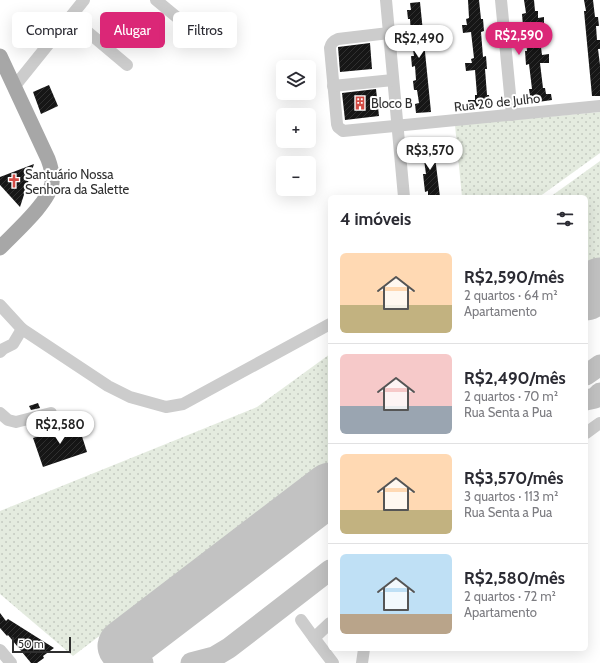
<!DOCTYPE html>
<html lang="pt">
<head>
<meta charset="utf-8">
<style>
	:root { --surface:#fff; --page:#f2f2f3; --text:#2b2b33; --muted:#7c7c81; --line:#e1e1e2; --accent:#db2777 }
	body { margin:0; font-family:Cabin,sans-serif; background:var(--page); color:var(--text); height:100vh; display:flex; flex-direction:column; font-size:15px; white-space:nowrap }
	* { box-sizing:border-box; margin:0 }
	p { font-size:13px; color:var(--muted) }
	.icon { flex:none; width:22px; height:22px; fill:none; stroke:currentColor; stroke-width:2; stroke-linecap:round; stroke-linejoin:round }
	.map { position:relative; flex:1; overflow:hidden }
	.drawer { position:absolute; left:328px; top:195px; width:260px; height:456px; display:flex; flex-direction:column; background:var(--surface); border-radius:6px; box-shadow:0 4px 16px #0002 }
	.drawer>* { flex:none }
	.hud { position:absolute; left:12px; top:12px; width:256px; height:36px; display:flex; gap:8px }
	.tools { position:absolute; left:276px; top:60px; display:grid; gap:8px }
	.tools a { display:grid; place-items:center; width:40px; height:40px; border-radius:6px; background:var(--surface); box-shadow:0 4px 16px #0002; font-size:20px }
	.scale { position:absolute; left:12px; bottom:10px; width:59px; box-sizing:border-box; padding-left:4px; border:2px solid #2f2f2f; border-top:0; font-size:11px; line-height:14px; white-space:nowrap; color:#2f2f2f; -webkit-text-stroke:3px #fff; paint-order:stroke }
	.price { position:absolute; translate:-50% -34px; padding:0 9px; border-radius:14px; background:#fff; color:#222; font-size:13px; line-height:26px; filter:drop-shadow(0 1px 2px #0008) }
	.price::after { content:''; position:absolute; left:50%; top:24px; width:12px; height:9px; margin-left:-6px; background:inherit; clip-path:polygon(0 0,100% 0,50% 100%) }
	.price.selected { background:var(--accent); color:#fff }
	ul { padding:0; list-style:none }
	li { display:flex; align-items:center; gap:12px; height:100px; padding:0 12px }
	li+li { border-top:1px solid var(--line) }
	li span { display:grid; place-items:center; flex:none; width:112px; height:80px; border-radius:6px; color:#555 }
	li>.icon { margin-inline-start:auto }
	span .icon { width:48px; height:48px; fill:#fffc; stroke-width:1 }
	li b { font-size:17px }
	h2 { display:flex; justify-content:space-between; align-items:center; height:48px; padding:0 12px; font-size:17px }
	.chip { padding:0 14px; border-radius:6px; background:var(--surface); box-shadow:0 4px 16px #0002; font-size:14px; line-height:36px }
	.chip.selected { background:var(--accent); color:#fff }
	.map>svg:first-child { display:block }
	.grass { fill:url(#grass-dots) }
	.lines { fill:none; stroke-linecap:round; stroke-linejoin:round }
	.taxiway { stroke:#c2c2c2; stroke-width:21 }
	.runway { stroke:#c2c2c2; stroke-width:53 }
	.building { fill:url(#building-hatch) }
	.minor { stroke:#ccc; stroke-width:12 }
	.major { stroke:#a7a7a7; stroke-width:15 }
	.labels { text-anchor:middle; stroke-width:4; stroke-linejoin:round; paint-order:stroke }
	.street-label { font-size:13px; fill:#2f2f2f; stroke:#fff }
	.poi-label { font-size:13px; fill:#2f2f2f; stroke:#fff; text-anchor:start }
</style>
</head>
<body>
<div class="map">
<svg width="600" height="663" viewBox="0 0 600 663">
	<defs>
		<pattern id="grass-dots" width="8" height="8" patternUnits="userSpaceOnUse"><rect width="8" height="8" fill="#e4ebdf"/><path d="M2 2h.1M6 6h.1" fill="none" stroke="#c4cac0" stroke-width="1.8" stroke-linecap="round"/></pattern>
		<pattern id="building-hatch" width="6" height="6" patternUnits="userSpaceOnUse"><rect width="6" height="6" fill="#161616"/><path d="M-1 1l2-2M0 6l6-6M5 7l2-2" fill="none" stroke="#303030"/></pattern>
	</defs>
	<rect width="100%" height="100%" fill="#fff"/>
	<!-- grass -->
	<g class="grass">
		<polygon points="600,112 600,153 539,197 462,197 455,125"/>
		<polygon points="600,161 600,258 586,268 586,197 550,197"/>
		<polygon points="330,354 330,461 73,656 0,594 0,511 257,407"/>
	</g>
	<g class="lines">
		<!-- taxiway -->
		<g class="taxiway">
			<polyline points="586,375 600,365"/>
			<polyline points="586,400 595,398 600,393"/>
			<polyline points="124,646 143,663"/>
			<polyline points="191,663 214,657 229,648 330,570"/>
		</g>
		<!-- runway -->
		<g class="runway">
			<polyline points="586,294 600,284"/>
			<polyline points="124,646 330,489"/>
		</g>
	</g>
	<!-- building -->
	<g class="building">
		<polygon points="468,0 479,0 481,19 483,19 484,31 481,32 483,57 486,56 487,69 485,69 487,95 489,95 490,105 469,107 468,100 475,100 475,95 477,95 475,70 466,71 465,63 472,63 471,59 474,58 471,32 463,33 462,25 467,25 466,19 469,18"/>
		<polygon points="524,0 534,0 535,11 538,11 538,18 544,17 544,23 537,24 539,48 541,47 542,55 549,54 549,63 540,63 543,88 545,88 546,94 551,94 552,100 531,103 529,89 532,89 529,64 526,65 525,51 527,51 525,25 523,26 522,14 526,13"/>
		<polygon points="584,0 593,0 595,17 598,17 599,26 596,26 597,40 600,40 600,49 598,49 600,65 600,96 592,96 584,11 586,11"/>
		<polygon points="420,2 431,112 416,113 415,104 419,103 417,90 414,90 413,81 416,80 415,66 412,67 411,56 414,56 412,42 410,43 409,34 411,34 410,19 408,19 407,10 411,10 410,3"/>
		<polygon points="370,43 372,69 340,72 338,47"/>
		<polygon points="49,85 58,106 41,114 33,92"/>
		<polygon points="376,89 379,116 345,120 342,93"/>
		<polygon points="433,143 436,165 440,197 428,197 428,191 425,192 423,174 426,174 424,160 422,160 420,150 424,150 423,144"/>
		<polygon points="34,164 20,207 0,185 0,177"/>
		<polygon points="38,403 40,408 31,410 29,406"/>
		<polygon points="78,424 87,452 43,467 33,438"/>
		<polygon points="0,613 6,621 8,619 54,648 43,656 44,658 37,663 31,663 8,635 7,636 0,628"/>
	</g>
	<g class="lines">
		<!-- minor -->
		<g class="minor">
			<polyline points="156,0 185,24"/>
			<polyline points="386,0 404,197"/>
			<polyline points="501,0 512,115"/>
			<polyline points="70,17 127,65"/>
			<path d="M389 33 338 39C333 41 331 43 330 48L337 124 338 127 343 131 600 106"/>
			<polyline points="333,86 393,80"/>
			<polyline points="14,87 84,0"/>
			<polyline points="0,305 22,329 108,386 130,397 166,407 183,404 330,324"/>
			<polyline points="0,352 3,349 13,344 22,329"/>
			<polyline points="0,413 8,420 16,422 51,413"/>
			<polyline points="586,433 600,423"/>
			<polyline points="301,620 314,638"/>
			<polyline points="330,623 314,638 333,663"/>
			<polyline points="0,650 11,663"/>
			<polyline points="362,663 364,649"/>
		</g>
		<!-- major -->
		<path class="major" d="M0 56 48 159C51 167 53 175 52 183 49 203 14 233 0 248"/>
	</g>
	<!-- icons -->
	<defs>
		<g id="building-bare" transform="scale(1.08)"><path d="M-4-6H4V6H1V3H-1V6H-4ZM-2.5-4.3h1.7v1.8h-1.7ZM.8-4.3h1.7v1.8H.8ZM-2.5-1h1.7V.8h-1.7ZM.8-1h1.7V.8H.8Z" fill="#d24c45" stroke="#fff" stroke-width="2.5" paint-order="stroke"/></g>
		<g id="church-bare" transform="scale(1.08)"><path d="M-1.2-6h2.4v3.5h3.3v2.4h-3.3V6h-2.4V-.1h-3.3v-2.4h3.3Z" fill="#d24c45" stroke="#fff" stroke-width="2.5" paint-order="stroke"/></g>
	</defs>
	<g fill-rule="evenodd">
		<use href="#building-bare" x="360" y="103"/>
		<use href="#church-bare" x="14" y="181"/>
	</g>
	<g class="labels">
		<!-- street labels -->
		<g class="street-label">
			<text transform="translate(497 102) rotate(-6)" y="5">Rua 20 de Julho</text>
		</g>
		<!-- poi labels -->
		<g class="poi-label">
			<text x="371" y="108">Bloco B</text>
			<text x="25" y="179">Santuário Nossa<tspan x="25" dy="15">Senhora da Salette</tspan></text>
		</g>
	</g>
</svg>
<div class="tools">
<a><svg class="icon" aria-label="layers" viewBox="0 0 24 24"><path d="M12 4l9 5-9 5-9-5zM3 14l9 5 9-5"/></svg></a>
<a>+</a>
<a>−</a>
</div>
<div class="scale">50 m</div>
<b class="price selected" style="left:519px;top:56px">R$2,590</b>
<b class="price" style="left:419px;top:59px">R$2,490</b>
<b class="price" style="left:430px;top:171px">R$3,570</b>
<b class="price" style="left:60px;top:445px">R$2,580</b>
<div class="hud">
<a class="chip">Comprar</a>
<a class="chip selected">Alugar</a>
<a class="chip">Filtros</a>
</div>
<section class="drawer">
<h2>4 imóveis<svg class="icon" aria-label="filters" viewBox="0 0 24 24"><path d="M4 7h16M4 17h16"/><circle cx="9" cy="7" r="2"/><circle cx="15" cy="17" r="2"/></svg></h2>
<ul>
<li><span style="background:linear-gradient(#ffd9b3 65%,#c2b280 0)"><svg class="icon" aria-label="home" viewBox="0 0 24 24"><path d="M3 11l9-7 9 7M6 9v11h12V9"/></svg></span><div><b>R$2,590/mês</b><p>2 quartos · 64 m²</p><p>Apartamento</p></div></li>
<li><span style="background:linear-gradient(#f6c9c9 65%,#9aa5b1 0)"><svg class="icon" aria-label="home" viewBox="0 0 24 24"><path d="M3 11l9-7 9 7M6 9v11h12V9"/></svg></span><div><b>R$2,490/mês</b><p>2 quartos · 70 m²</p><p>Rua Senta a Pua</p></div></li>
<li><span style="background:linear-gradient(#ffd9b3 70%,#c2b280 0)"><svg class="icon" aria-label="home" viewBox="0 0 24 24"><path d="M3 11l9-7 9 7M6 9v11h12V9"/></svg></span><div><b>R$3,570/mês</b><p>3 quartos · 113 m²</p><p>Rua Senta a Pua</p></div></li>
<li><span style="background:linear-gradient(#bfe0f5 75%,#b9a48a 0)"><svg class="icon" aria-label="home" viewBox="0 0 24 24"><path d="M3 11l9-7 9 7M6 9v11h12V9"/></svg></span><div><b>R$2,580/mês</b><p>2 quartos · 72 m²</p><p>Apartamento</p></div></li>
</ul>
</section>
</div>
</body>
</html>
